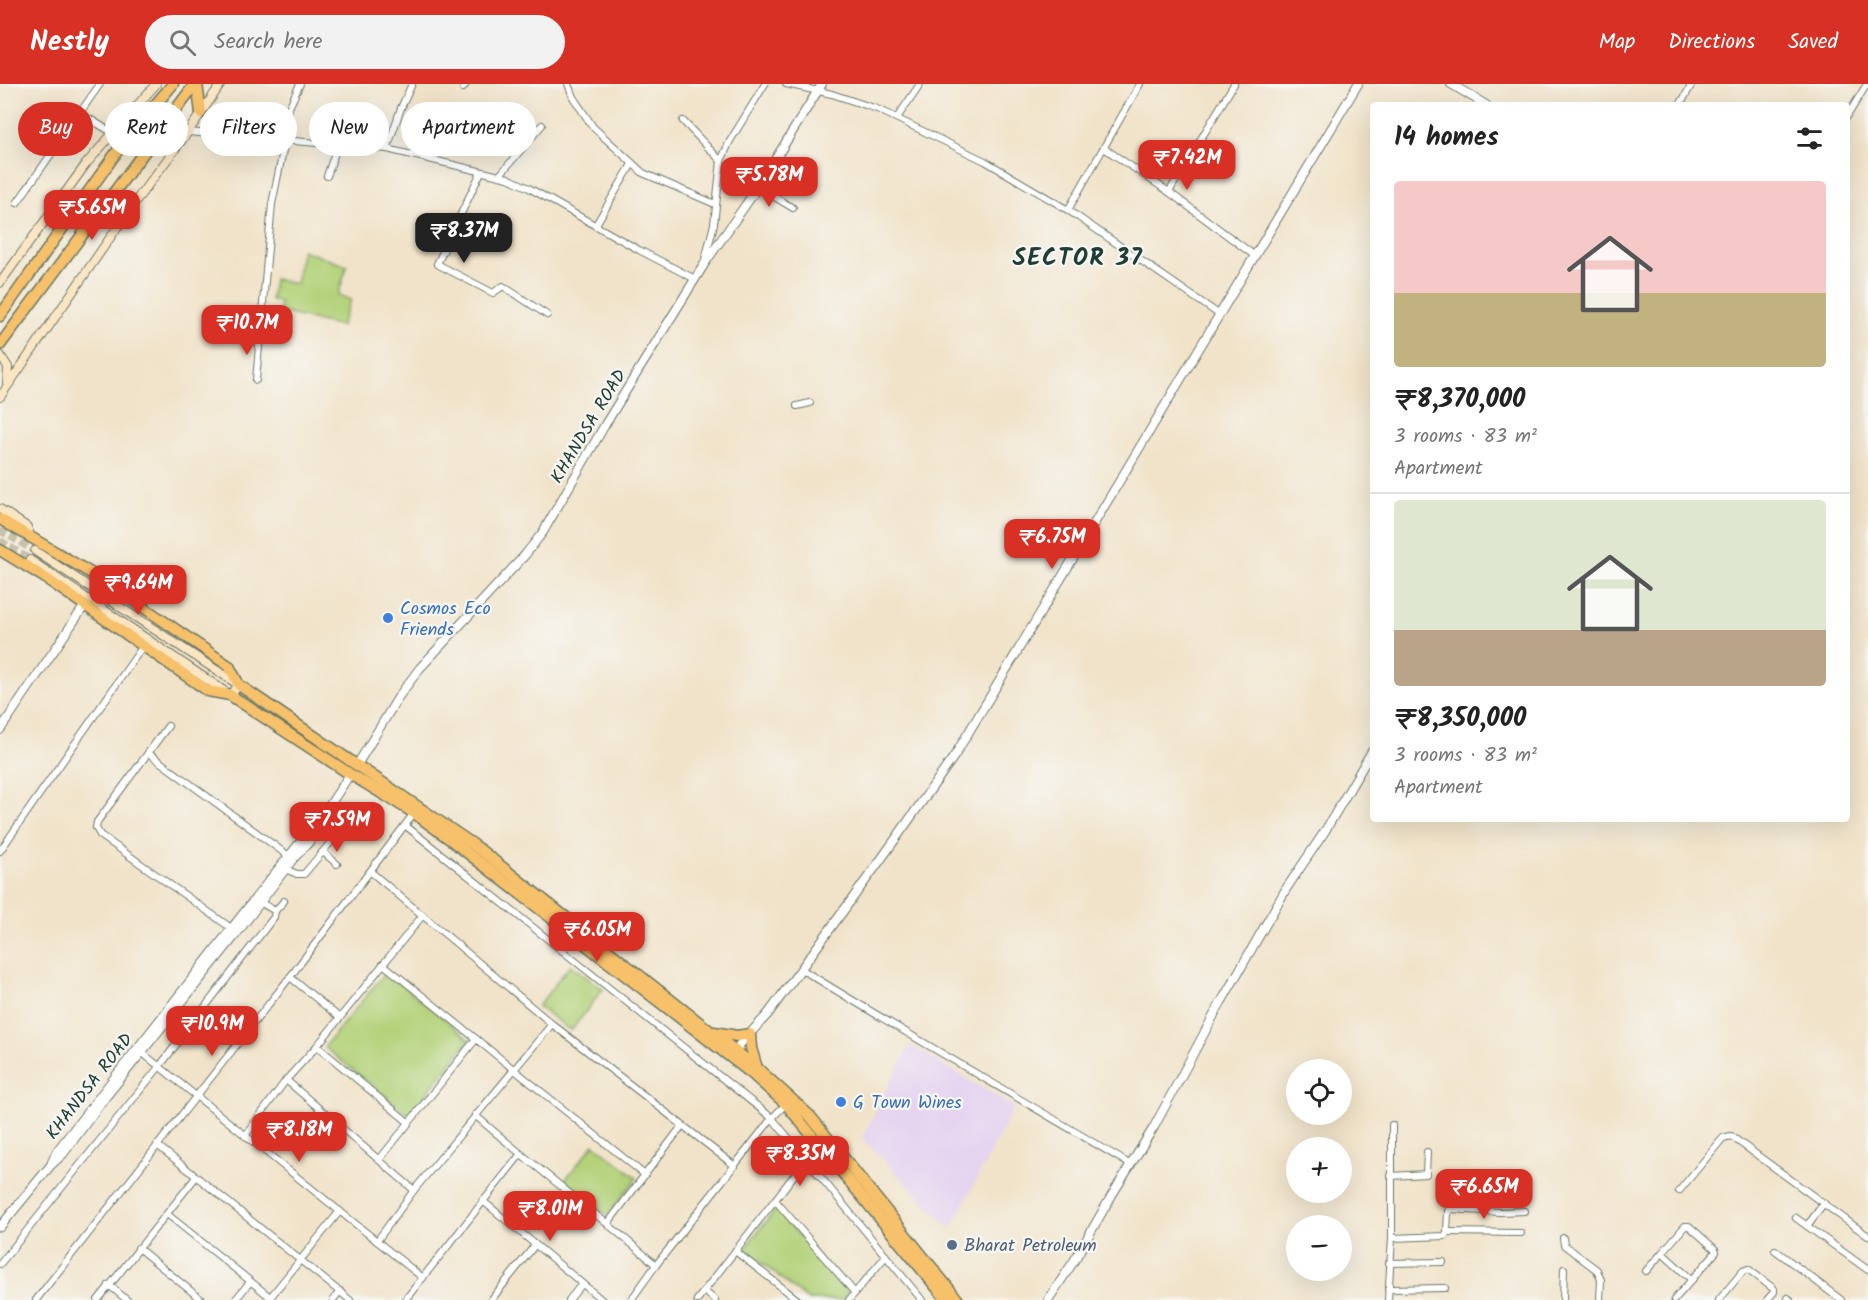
<!DOCTYPE html>
<html lang="en">
<head>
<meta charset="utf-8">
<style>
	:root { --surface:#fff; --page:#f2f2f2; --text:#222; --muted:#767676; --line:#e0e0e0; --accent:#d93025 }
	body { margin:0; font-family:Kalam,sans-serif; background:var(--page); color:var(--text); height:100vh; display:flex; flex-direction:column; font-size:22px; white-space:nowrap }
	* { box-sizing:border-box; margin:0 }
	p { font-size:20px; color:var(--muted) }
	.icon { flex:none; width:33px; height:33px; fill:none; stroke:currentColor; stroke-width:2; stroke-linecap:round; stroke-linejoin:round }
	.map { position:relative; flex:1; overflow:hidden }
	.details { position:absolute; left:1370px; top:18px; width:480px; height:720px; display:flex; flex-direction:column; background:var(--surface); border-radius:6px; box-shadow:0 6px 24px #0002 }
	.details>* { flex:none }
	.top-card { position:absolute; left:18px; top:18px; width:570px; height:54px; display:flex; gap:12px }
	.tools { position:absolute; left:1286px; top:975px; display:grid; gap:12px }
	.tools a { display:grid; place-items:center; width:66px; height:66px; border-radius:50%; background:var(--surface); box-shadow:0 6px 24px #0002; font-size:30px }
	.price { position:absolute; translate:-50% -51px; padding:0 14px; border-radius:12px; background:var(--accent); color:#fff; font-size:20px; line-height:39px; filter:drop-shadow(0 2px 3px #0008) }
	.price::after { content:''; position:absolute; left:50%; top:36px; width:18px; height:14px; margin-left:-9px; background:inherit; clip-path:polygon(0 0,100% 0,50% 100%) }
	.price.current { background:#222; color:#fff }
	ul { padding:0; list-style:none }
	li { display:grid; align-content:center; gap:12px; height:318px; padding:0 24px }
	li+li { border-top:2px solid var(--line) }
	li span { display:grid; place-items:center; height:186px; border-radius:6px; color:#555 }
	li>.icon { margin-inline-start:auto }
	span .icon { width:108px; height:108px; fill:#fffc; stroke-width:1 }
	li b { font-size:26px }
	h2 { display:flex; justify-content:space-between; align-items:center; height:72px; padding:0 24px; font-size:26px }
	.tag { padding:0 21px; border-radius:27px; background:var(--surface); box-shadow:0 6px 24px #0002; font-size:21px; line-height:54px }
	.tag.current { background:var(--accent); color:#fff }
	header { display:flex; align-items:center; gap:36px; box-sizing:border-box; height:84px; padding:0 30px; background:var(--accent); color:#fff }
	header strong { font-size:28px }
	nav { display:flex; gap:33px; margin-inline-start:auto; font-size:21px }
	.search { width:420px; height:54px; background:var(--page); display:flex; align-items:center; gap:15px; box-sizing:border-box; padding:0 21px; border-radius:33px; color:var(--muted); font-size:22px }
	.map>svg:first-child { display:block }
	.built { fill:#e5d3f0 }
	.green { fill:#b3d279; stroke:#698856; stroke-width:1.5 }
	.lines { fill:none; stroke-linecap:round; stroke-linejoin:round }
	.secondary-tunnel { stroke:#c7c2ab; stroke-width:8; stroke-dasharray:8 4; stroke-linecap:butt }
	.minor-casing { stroke:#687768; stroke-width:8 }
	.tertiary-casing { stroke:#687768; stroke-width:10 }
	.secondary-casing { stroke:#687768; stroke-width:10 }
	.trunk-casing { stroke:#687768; stroke-width:13 }
	.motorway-casing { stroke:#687768; stroke-width:13 }
	.minor { stroke:#fff; stroke-width:6 }
	.tertiary { stroke:#fff; stroke-width:8 }
	.secondary { stroke:#fbe6c4; stroke-width:8 }
	.trunk { stroke:#f6c16b; stroke-width:10 }
	.motorway { stroke:#f6c16b; stroke-width:10 }
	.shop-dot { fill:#3f7fe0; stroke:#f6f6f2; stroke-width:2 }
	.service-dot { fill:#5c6f8a; stroke:#f6f6f2; stroke-width:2 }
	.labels { text-anchor:middle; stroke-width:4.5; stroke-linejoin:round; paint-order:stroke }
	.street-label { font-size:18px; fill:#1f3d34; stroke:#f6f6f2 }
	.shop-label { font-size:18px; fill:#366cbe; stroke:#f6f6f2; text-anchor:start }
	.service-label { font-size:18px; fill:#4e5e75; stroke:#f6f6f2; text-anchor:start }
	.district-label { font-size:24px; font-weight:bold; letter-spacing:1.5px; fill:#1f3d34; stroke:#f6f6f2 }
</style>
</head>
<body>
<header>
<strong>Nestly</strong>
<div class="search"><svg class="icon" aria-label="search" viewBox="0 0 24 24"><circle cx="10" cy="10" r="6"/><path d="M15 15l6 6"/></svg>Search here</div>
<nav><a>Map</a><a>Directions</a><a>Saved</a></nav>
</header>
<div class="map">
<svg width="1868" height="1216" viewBox="0 0 1868 1216">
	<rect width="100%" height="100%" fill="#f6f6f2"/>
	<filter id="ink" filterUnits="userSpaceOnUse"><feTurbulence type="fractalNoise" baseFrequency=".0167" numOctaves="2"/><feDisplacementMap in="SourceGraphic" scale="12" xChannelSelector="R" yChannelSelector="G"/><feConvolveMatrix kernelMatrix="1 2 1 2 8 2 1 2 1" color-interpolation-filters="sRGB"/></filter>
	<filter id="wash" filterUnits="userSpaceOnUse"><feTurbulence type="fractalNoise" baseFrequency=".008" numOctaves="4" result="noise"/><feDisplacementMap in="SourceGraphic" scale="24" xChannelSelector="R" yChannelSelector="G"/><feGaussianBlur stdDeviation="1.35" result="paint"/><feColorMatrix in="noise" values="0 0 0 0 0 0 0 0 0 0 0 0 0 0 0 0 0 1.4 0 .05"/><feComposite in="paint" operator="in"/></filter>
	<g filter="url(#wash)">
		<rect width="100%" height="100%" fill="#f1e3c9"/>
		<!-- built -->
		<polygon class="built" points="910,961 1014,1023 951,1145 862,1054"/>
		<!-- green -->
		<g class="green">
			<polygon points="302,166 347,182 338,211 351,216 341,242 279,228 280,218 271,216 274,195 296,200"/>
			<polygon points="570,881 603,905 571,947 538,922"/>
			<polygon points="386,888 470,956 409,1031 324,963"/>
			<polygon points="594,1060 637,1094 607,1131 564,1097"/>
			<polygon points="776,1125 849,1208 842,1216 808,1216 744,1165"/>
		</g>
	</g>
	<g filter="url(#ink)">
		<g class="lines">
			<!-- secondary-tunnel -->
			<g class="secondary-tunnel">
				<polyline points="0,446 35,467"/>
				<polyline points="0,457 30,476"/>
			</g>
			<!-- minor casing -->
			<g class="minor-casing">
				<g id="minor">
					<polyline points="568,0 573,13 593,43 643,89 715,120"/>
					<polyline points="786,0 832,10 877,25 985,77 1068,126 1220,231"/>
					<polyline points="463,4 466,0"/>
					<polyline points="1680,21 1692,0"/>
					<polyline points="80,29 113,49"/>
					<polyline points="897,34 920,0"/>
					<polyline points="1846,34 1867,0"/>
					<polyline points="683,37 721,77"/>
					<polyline points="188,48 387,65 508,94 529,104 639,166 695,195"/>
					<polyline points="274,56 300,0"/>
					<polyline points="1104,64 1169,108 1255,172"/>
					<polyline points="387,65 401,24 412,0"/>
					<polyline points="481,88 437,180 493,209 503,202 547,231"/>
					<polyline points="327,92 338,60"/>
					<polyline points="499,92 542,41"/>
					<polyline points="758,103 793,124"/>
					<polyline points="1169,108 1234,0"/>
					<polyline points="17,119 100,0"/>
					<polyline points="1068,126 1140,0"/>
					<polyline points="595,142 632,80"/>
					<polyline points="705,176 714,140 721,77 730,57 765,0"/>
					<polyline points="256,296 272,120 285,57"/>
					<polyline points="797,322 810,319"/>
					<polyline points="168,642 97,738 96,744 100,751 234,846"/>
					<polyline points="148,669 290,773"/>
					<polyline points="406,742 772,1034 922,1216"/>
					<polyline points="0,767 143,562"/>
					<polyline points="323,768 337,780"/>
					<polyline points="285,785 297,790 304,790 346,740 344,735 328,724"/>
					<polyline points="371,788 552,940 735,1082"/>
					<polyline points="275,827 284,817"/>
					<polyline points="383,880 645,1091"/>
					<path d="M801 885C910 952 1021 1015 1131 1081"/>
					<polyline points="290,893 340,934"/>
					<polyline points="317,962 408,1038"/>
					<polyline points="140,967 423,1194"/>
					<polyline points="286,996 414,1106"/>
					<path d="M475 1031C534 1083 597 1129 656 1181"/>
					<polyline points="245,1052 286,996 317,962 423,831"/>
					<polyline points="157,1061 350,1216"/>
					<polyline points="379,1076 476,955"/>
					<polyline points="1391,1092 1426,1090 1427,1068"/>
					<polyline points="1679,1107 1723,1054 1731,1052 1868,1152"/>
					<polyline points="775,1116 855,1209"/>
					<polyline points="483,1117 602,1216"/>
					<polyline points="167,1130 270,1213"/>
					<polyline points="1796,1134 1868,1186"/>
					<polyline points="608,1139 682,1042"/>
					<polyline points="1807,1142 1824,1119"/>
					<polyline points="1447,1148 1521,1149"/>
					<polyline points="1392,1154 1445,1152 1447,1148 1448,1127 1451,1125 1500,1128 1524,1127"/>
					<polyline points="1563,1154 1564,1161 1597,1186 1601,1196 1600,1216"/>
					<polyline points="377,1157 414,1106 552,940"/>
					<polyline points="138,1164 202,1216"/>
					<polyline points="1775,1166 1841,1216"/>
					<polyline points="735,1167 798,1216"/>
					<polyline points="1662,1169 1685,1142 1689,1142 1715,1165 1716,1168 1674,1216"/>
					<polyline points="1389,1179 1443,1178"/>
					<polyline points="0,1180 159,983 274,833 275,827 260,818"/>
					<polyline points="1646,1187 1662,1169 1692,1196"/>
					<polyline points="109,1201 127,1216"/>
					<polyline points="1388,1205 1445,1204"/>
					<polyline points="704,1207 715,1216"/>
					<polyline points="1788,1214 1790,1216"/>
					<polyline points="36,1216 290,893 414,729"/>
					<polyline points="98,1216 196,1093"/>
					<polyline points="235,1216 250,1198"/>
					<polyline points="268,1216 340,1127"/>
					<polyline points="333,1216 340,1207"/>
					<polyline points="405,1216 520,1071"/>
					<polyline points="491,1216 535,1161"/>
					<polyline points="569,1216 582,1200"/>
					<polyline points="631,1216 656,1181 772,1034 786,1020"/>
					<polyline points="697,1216 806,1076"/>
					<polyline points="849,1216 886,1172"/>
					<polyline points="1388,1216 1392,1154 1392,1041"/>
					<polyline points="1563,1216 1564,1185"/>
					<polyline points="1719,1216 1743,1187 1748,1185 1774,1205 1774,1208 1767,1216"/>
				</g>
			</g>
			<!-- tertiary casing -->
			<g class="tertiary-casing">
				<g id="tertiary">
					<polyline points="1451,0 1486,21"/>
					<polyline points="0,646 85,521"/>
					<polyline points="357,681 399,612 420,584 525,471 543,448 606,339 705,179 758,103 822,0"/>
					<polyline points="731,970 768,930 882,774 955,671 1358,0"/>
					<polyline points="52,1078 57,1067 67,1054 272,793 298,761 312,748"/>
					<polyline points="0,1143 51,1081 63,1070 100,1020 234,853 293,775 309,758 313,747 350,690"/>
					<polyline points="1048,1216 1074,1177 1112,1111 1154,1043 1215,929 1286,805 1325,747 1372,667"/>
				</g>
			</g>
			<!-- secondary casing -->
			<g class="secondary-casing">
				<g id="secondary">
					<polyline points="0,199 86,80 156,0"/>
					<polyline points="0,271 8,283 7,301"/>
					<polyline points="0,313 132,122 188,48 221,0"/>
					<polyline points="0,425 27,443 31,454"/>
					<polyline points="30,476 230,611 239,601 35,467"/>
				</g>
			</g>
			<!-- trunk casing -->
			<g class="trunk-casing">
				<g id="trunk">
					<polyline points="0,435 111,501 229,582 239,601 474,761 757,984 810,1032 958,1216"/>
					<polyline points="0,466 44,493 208,607 230,611 350,690 414,729 451,756 751,989 786,1020 947,1216"/>
					<polyline points="714,948 737,952 750,950 751,964 757,984"/>
				</g>
			</g>
			<!-- motorway casing -->
			<g class="motorway-casing">
				<g id="motorway">
					<polyline points="197,0 201,29"/>
					<polyline points="0,232 126,55 173,0"/>
					<polyline points="0,261 195,0"/>
				</g>
			</g>
			<!-- minor -->
			<use href="#minor" class="minor"/>
			<!-- tertiary -->
			<use href="#tertiary" class="tertiary"/>
			<!-- secondary -->
			<use href="#secondary" class="secondary"/>
			<!-- trunk -->
			<use href="#trunk" class="trunk"/>
			<!-- motorway -->
			<use href="#motorway" class="motorway"/>
		</g>
	</g>
	<!-- markers -->
	<g class="shop-dot">
		<circle cx="388" cy="534" r="6"/>
		<circle cx="841" cy="1018" r="6"/>
	</g>
	<circle class="service-dot" cx="952" cy="1161" r="6"/>
	<g class="labels">
		<!-- street labels -->
		<g class="street-label">
			<text transform="translate(588 342) rotate(-59)" y="6">KHANDSA ROAD</text>
			<text transform="translate(89 1002) rotate(-52)" y="6">KHANDSA ROAD</text>
		</g>
		<!-- shop labels -->
		<g class="shop-label">
			<text x="400" y="530">Cosmos Eco<tspan x="400" dy="21">Friends</tspan></text>
			<text x="853" y="1024">G Town Wines</text>
		</g>
		<!-- service labels -->
		<g class="service-label">
			<text x="964" y="1167">Bharat Petroleum</text>
		</g>
		<!-- district labels -->
		<g class="district-label">
			<text x="1078" y="181">SECTOR 37</text>
		</g>
	</g>
</svg>
<div class="tools">
<a><svg class="icon" aria-label="locate" viewBox="0 0 24 24"><circle cx="12" cy="12" r="6"/><path d="M12 2v4M12 18v4M2 12h4M18 12h4"/></svg></a>
<a>+</a>
<a>−</a>
</div>
<b class="price" style="left:1187px;top:107px">₹7.42M</b>
<b class="price" style="left:769px;top:124px">₹5.78M</b>
<b class="price" style="left:92px;top:157px">₹5.65M</b>
<b class="price current" style="left:464px;top:180px">₹8.37M</b>
<b class="price" style="left:247px;top:272px">₹10.7M</b>
<b class="price" style="left:1052px;top:486px">₹6.75M</b>
<b class="price" style="left:138px;top:532px">₹9.64M</b>
<b class="price" style="left:337px;top:769px">₹7.59M</b>
<b class="price" style="left:597px;top:879px">₹6.05M</b>
<b class="price" style="left:212px;top:973px">₹10.9M</b>
<b class="price" style="left:299px;top:1079px">₹8.18M</b>
<b class="price" style="left:800px;top:1103px">₹8.35M</b>
<b class="price" style="left:1484px;top:1136px">₹6.65M</b>
<b class="price" style="left:550px;top:1158px">₹8.01M</b>
<div class="top-card">
<a class="tag current">Buy</a>
<a class="tag">Rent</a>
<a class="tag">Filters</a>
<a class="tag">New</a>
<a class="tag">Apartment</a>
</div>
<section class="details">
<h2>14 homes<svg class="icon" aria-label="filters" viewBox="0 0 24 24"><path d="M4 7h16M4 17h16"/><circle cx="9" cy="7" r="2"/><circle cx="15" cy="17" r="2"/></svg></h2>
<ul>
<li><span style="background:linear-gradient(#f6c9c9 60%,#c2b280 0)"><svg class="icon" aria-label="home" viewBox="0 0 24 24"><path d="M3 11l9-7 9 7M6 9v11h12V9"/></svg></span><div><b>₹8,370,000</b><p>3 rooms · 83 m²</p><p>Apartment</p></div></li>
<li><span style="background:linear-gradient(#dfe7d0 70%,#b9a48a 0)"><svg class="icon" aria-label="home" viewBox="0 0 24 24"><path d="M3 11l9-7 9 7M6 9v11h12V9"/></svg></span><div><b>₹8,350,000</b><p>3 rooms · 83 m²</p><p>Apartment</p></div></li>
</ul>
</section>
</div>
</body>
</html>
